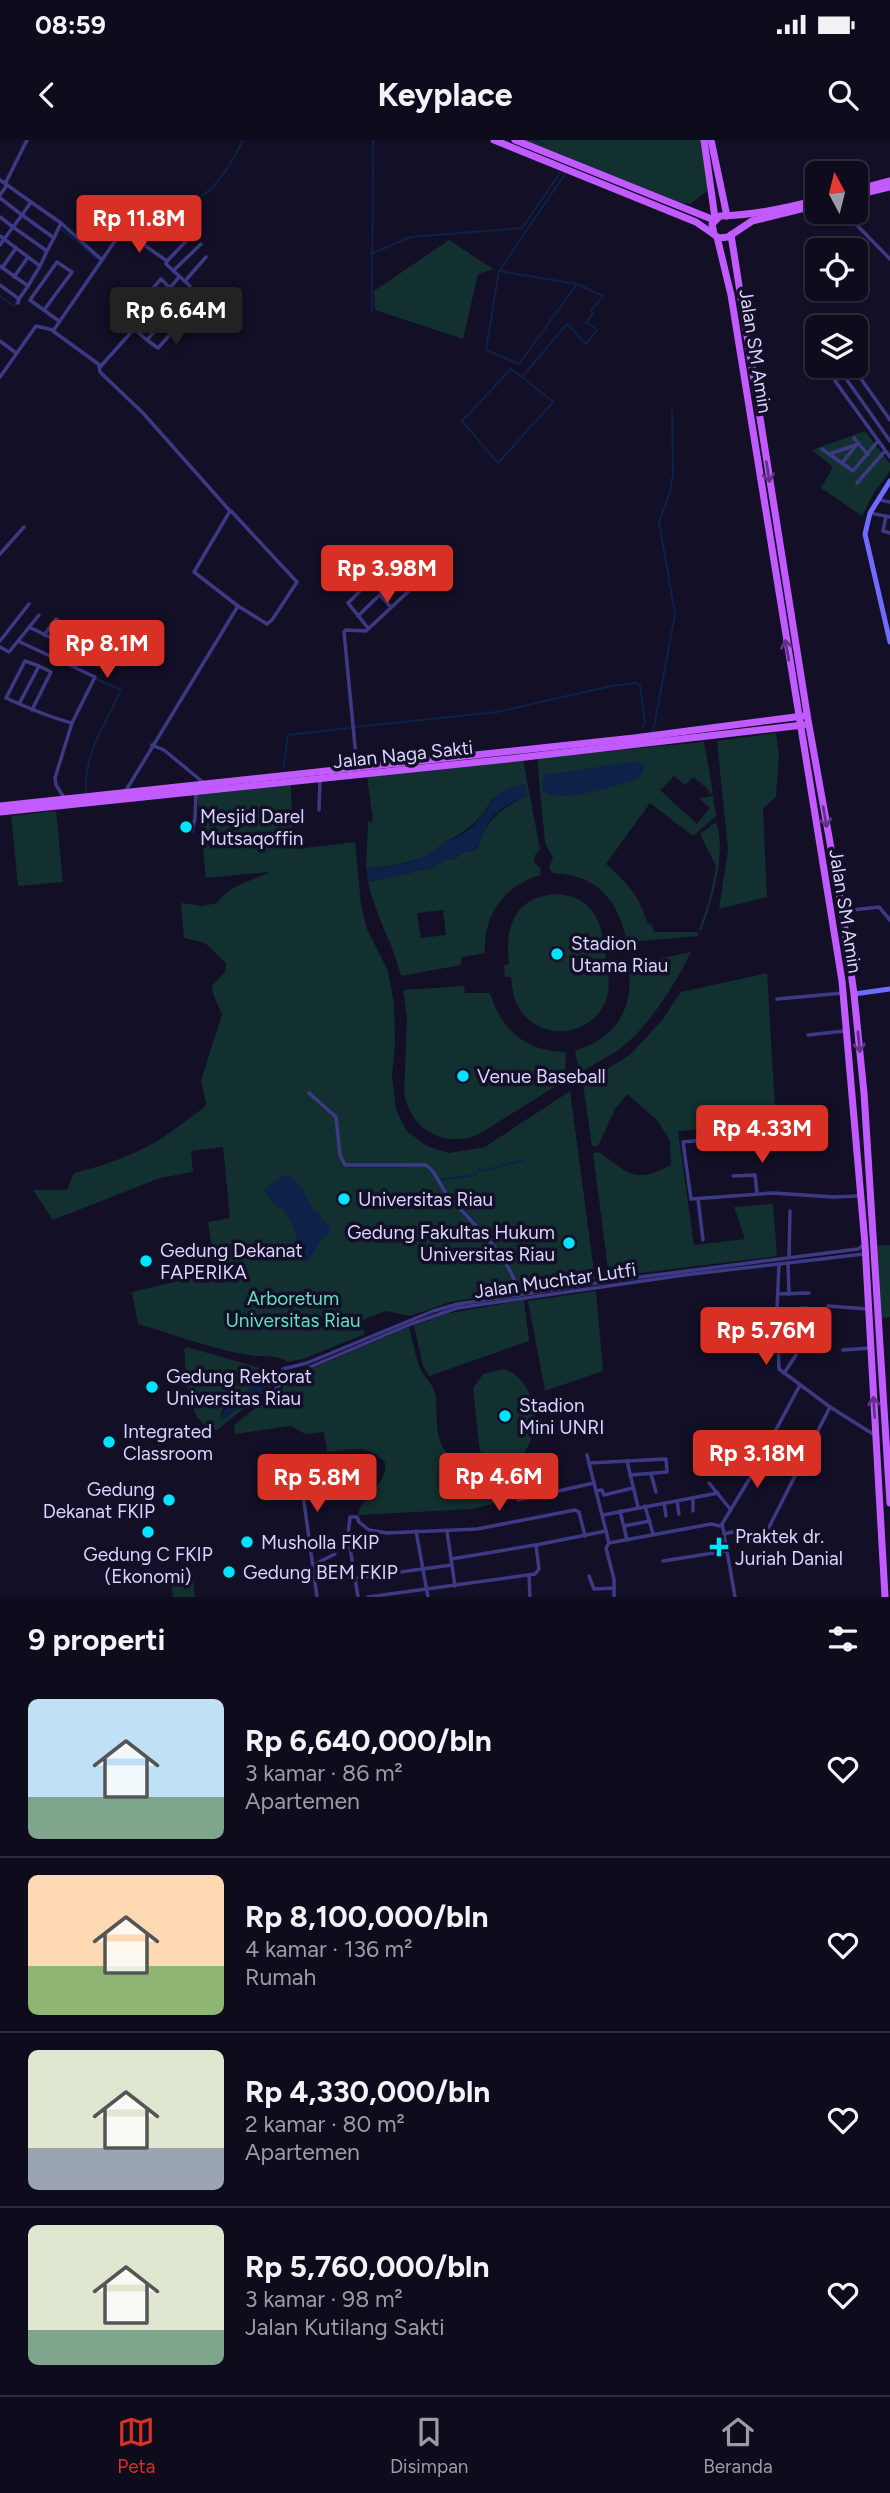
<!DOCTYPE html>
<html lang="id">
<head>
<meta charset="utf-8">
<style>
	:root { --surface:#0e0b1c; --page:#1c1929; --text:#f1f3f6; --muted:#9b9ba3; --line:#2e2b3b; --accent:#d93025 }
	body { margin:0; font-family:Figtree,sans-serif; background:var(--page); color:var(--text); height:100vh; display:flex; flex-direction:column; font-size:26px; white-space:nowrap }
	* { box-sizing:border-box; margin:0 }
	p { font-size:23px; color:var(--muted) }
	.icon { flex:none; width:38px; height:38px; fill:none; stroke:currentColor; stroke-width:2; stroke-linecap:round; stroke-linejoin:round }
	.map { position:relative; height:1457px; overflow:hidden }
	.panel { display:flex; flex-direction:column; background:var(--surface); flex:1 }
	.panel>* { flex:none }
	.needle { width:46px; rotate:353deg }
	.fabs { position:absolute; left:805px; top:21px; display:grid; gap:14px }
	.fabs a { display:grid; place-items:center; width:63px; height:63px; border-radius:10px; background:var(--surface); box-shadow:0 2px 5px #0004,0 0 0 2px var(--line); font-size:35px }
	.price { position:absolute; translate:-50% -60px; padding:0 16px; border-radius:7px; background:var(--accent); color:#fff; font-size:23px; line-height:46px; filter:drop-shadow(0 2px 4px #0008) }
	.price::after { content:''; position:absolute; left:50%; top:42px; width:21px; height:16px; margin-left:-10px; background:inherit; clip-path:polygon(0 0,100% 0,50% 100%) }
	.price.current { background:#222; color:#fff }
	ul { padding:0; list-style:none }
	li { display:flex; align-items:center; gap:21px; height:175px; padding:0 28px }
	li+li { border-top:2px solid var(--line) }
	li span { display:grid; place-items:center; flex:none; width:196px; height:140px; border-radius:10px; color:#555 }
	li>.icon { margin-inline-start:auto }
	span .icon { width:84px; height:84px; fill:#fffc; stroke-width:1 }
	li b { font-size:30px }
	h2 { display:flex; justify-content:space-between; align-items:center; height:84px; padding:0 28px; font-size:30px }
	.status { display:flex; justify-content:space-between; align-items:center; height:49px; padding:0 35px; background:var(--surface); direction:ltr }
	.status svg { height:19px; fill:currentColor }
	header { display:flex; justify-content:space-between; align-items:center; height:91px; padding:0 28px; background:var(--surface); font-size:32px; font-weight:700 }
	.dock { display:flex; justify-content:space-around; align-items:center; height:98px; border-top:2px solid var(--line); background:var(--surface); font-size:19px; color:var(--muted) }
	.dock a { display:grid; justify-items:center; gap:4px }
	.dock .current { color:var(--accent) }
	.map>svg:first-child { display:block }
	.green { fill:#12302f; fill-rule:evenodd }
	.water { fill:#0c2248 }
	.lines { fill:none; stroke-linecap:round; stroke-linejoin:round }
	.stream { stroke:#0c2248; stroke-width:2 }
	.street { stroke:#3d3a85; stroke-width:3.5 }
	.secondary { stroke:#6f6bff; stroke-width:5 }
	.primary { stroke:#c25bff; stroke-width:7 }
	.oneway { stroke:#623188 }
	.poi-dot { fill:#00e5ff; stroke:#130f26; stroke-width:2.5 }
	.labels { text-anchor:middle; stroke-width:7; stroke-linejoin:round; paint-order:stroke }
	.street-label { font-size:19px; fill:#d9d4ff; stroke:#130f26 }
	.poi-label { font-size:19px; fill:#d9d4ff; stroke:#130f26; text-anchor:start }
	.park-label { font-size:19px; fill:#5fe0c0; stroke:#130f26 }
</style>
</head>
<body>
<div class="status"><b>08:59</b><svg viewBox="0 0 49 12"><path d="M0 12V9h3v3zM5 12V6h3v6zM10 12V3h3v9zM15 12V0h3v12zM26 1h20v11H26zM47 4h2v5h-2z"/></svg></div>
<header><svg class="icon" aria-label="back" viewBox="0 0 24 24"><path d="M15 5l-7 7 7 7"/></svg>Keyplace<svg class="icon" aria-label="search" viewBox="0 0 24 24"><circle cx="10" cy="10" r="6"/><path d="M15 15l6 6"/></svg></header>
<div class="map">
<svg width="890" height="1457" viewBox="0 0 890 1457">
	<rect width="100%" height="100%" fill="#130f26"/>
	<!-- green -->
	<g class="green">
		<polygon points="521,0 702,0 710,49 690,64 682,63"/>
		<polygon points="449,100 493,129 478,134 463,199 375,170 374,151"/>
		<polygon points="865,291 890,324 890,331 873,354 862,376 821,348 833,327 812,310"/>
		<polygon points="776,593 779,613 776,657 763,668 767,757 719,769 728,710 717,601"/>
		<path d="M704 602 713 653 709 654 708 649 693 637 685 645 674 636 660 650 697 684 710 668 699 658 713 656 716 676 693 696 650 663 606 724C626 742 640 756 647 783L651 784 654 792H697L699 793 698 796 627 802C618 760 598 735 553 733L549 728 553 718 545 703 537 618Z"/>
		<path d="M523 620 540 709 535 715 534 722 541 729 540 735C504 746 483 775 485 813L461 817V825L401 836C393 803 375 775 368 742L431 728 445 720H455C459 711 468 710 477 709 486 679 500 670 527 655L492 659C478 684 468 689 444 703 438 707 433 713 426 716 407 724 387 727 366 728L368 682 373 681 367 636ZM443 770 446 795 421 798 417 773Z"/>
		<path d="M291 645 292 690 296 709 355 702 361 765 367 789 388 831 394 864 395 906 392 935 396 970 407 991 427 1006 449 1013 485 1007 570 951 595 1139 450 1162 410 1176 386 1171 360 1181 365 1194 303 1219 287 1222C276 1214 268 1217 256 1216 216 1211 176 1195 138 1184L132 1152 216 1132 208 1082 230 1078 223 1007 191 1011 193 1032 160 1038 53 1080 33 1050H67L74 1033C106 1025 138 1014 165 996 179 987 191 976 205 967L206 963 201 940 222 875 212 851V846L225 832 226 823 205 803 184 798 181 763 202 766 217 763C230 744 250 742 270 732L206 738 197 655Z"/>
		<polygon points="56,671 63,742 18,746 11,676"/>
		<path d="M716 682C727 710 712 763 701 791L699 790 710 758 716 726 700 694Z"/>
		<path d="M555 754C596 756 602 784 606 818 609 836 612 854 601 870 581 899 537 898 519 868 513 858 512 847 511 837H505L504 825 509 824C505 788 513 758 555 754Z"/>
		<path d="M691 812C675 844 648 889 618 910 606 918 593 925 580 933L575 911C619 896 633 869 629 825Z"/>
		<path d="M767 833 776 983 678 991 694 1105 745 1099 734 1067 773 1064 777 1116 609 1137 593 1013 599 1012C630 1034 634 1044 671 1025L670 1001 657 980 627 954 615 969 598 1006H592L583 944 631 914 662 880 681 852Z"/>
		<path d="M464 846 465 853H490C501 890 526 912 566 912L565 941C543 954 522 967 500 981 491 986 482 994 472 997 438 1006 410 987 404 953L407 878 403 850Z"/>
		<polygon points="890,1105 890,1177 881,1178 875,1106"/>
		<polygon points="596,1151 603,1231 545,1251 528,1161"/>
		<polygon points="524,1160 529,1201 429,1236 423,1226 414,1186 445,1174"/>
		<path d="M409 1187C413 1201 415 1217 421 1230 425 1238 432 1243 435 1253 438 1267 435 1283 439 1297 446 1325 479 1337 505 1336L510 1359 473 1369 358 1375C361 1355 388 1344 385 1323 371 1303 348 1310 327 1312L324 1292 305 1294 291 1286 235 1294 234 1285 269 1257 311 1229Z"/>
		<path d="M187 1207 267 1230 255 1246 228 1263 221 1272 222 1280 273 1243 276 1232 272 1230 281 1232 283 1237 217 1290C185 1285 187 1234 184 1209Z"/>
		<path d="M503 1229C557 1244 535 1360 480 1311L473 1248 483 1234Z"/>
		<polygon points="192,1429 195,1457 173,1457 170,1431"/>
	</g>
	<!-- water -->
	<g class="water">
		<path d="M638 621 643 625 644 630 638 639C618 645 557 666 542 650V640L545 635Z"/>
		<path d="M525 644 527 655C514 662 497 669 489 682 482 691 481 706 472 712L464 711 457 715 456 720H445L431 728 368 742 366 728C387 727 412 725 430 713 435 710 439 706 444 703 451 699 461 696 468 690 495 669 484 651 525 644Z"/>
		<path d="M285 1035C303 1040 305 1059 315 1072H320L319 1075 330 1087 329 1095H324L308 1122 298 1120C294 1112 297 1111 297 1102 297 1089 289 1079 283 1068H278L263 1050Z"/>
		<path d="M265 1230 276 1232V1239L273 1243 222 1280C223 1259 241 1257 255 1245 260 1241 261 1235 265 1230Z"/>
	</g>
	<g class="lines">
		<!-- stream -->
		<g class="stream">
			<polyline points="534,0 544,4"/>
			<polyline points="59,87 98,119"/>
			<path d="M127 91C145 90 161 79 176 69 184 64 193 62 201 57 220 44 233 20 243 0"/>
			<polyline points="371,114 411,97 522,88 560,33"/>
			<polyline points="499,131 577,144 519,224 486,210 499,131 565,34"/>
			<polyline points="0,156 14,166 17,160"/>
			<polyline points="372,172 373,0"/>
			<polyline points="522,237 511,229 462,281 498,323 553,262 522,237 567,184 586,204 597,190 586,182 593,174 591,171 603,156 577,144"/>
			<polyline points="355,587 497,572 611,546 637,543 640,546 645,582 643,587"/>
			<polyline points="653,592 675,474 659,382 670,352 673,334 672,270"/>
			<polyline points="284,626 288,595 349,588"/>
			<path d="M86 652C84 611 106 585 121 550L96 539"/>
			<polyline points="348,1027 402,1027"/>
			<polyline points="440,1040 475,1035 479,1029 483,1031 523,1020"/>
			<polyline points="450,1054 477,1084"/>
		</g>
		<!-- street -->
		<g class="street">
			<polyline points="0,40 31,62 22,75 54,98 47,111"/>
			<polyline points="5,44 27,0"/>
			<polyline points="0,55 7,45"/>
			<polyline points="0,58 22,75 13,87 0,77"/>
			<polyline points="31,62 61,83 54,98"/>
			<polyline points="844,72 890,119"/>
			<polyline points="61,83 102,120 53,191 101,226 134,189 127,181 127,178 161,139 192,170 158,208 147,200"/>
			<polyline points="124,91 167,121 166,124 190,146"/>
			<polyline points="0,96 4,99 0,105"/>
			<polyline points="102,120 139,66"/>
			<polyline points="167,121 195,92"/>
			<polyline points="0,126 28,146 19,159"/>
			<polyline points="2,128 16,108"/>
			<polyline points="173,131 201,104"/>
			<polyline points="14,137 28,117"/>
			<polyline points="185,141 206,117"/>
			<polyline points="0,145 19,159 18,163"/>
			<polyline points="28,146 40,126 4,99 13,87 47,111 40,126"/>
			<polyline points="44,170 72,132 57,122 30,160 59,181"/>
			<polyline points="134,189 147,200 182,159"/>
			<polyline points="135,190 179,137"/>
			<polyline points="0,201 16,213"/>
			<polyline points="99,226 100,232 143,273 230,371 194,432 238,466 125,652"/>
			<polyline points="844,226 840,230 890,301"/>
			<polyline points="852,226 890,280"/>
			<polyline points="843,234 835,241 890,317"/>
			<polyline points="0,237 36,186 53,190"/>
			<polyline points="854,298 868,315"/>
			<polyline points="822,309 853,331 878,301"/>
			<polyline points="829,314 856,305"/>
			<polyline points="842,323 858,303"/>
			<polyline points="857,343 885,311"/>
			<polyline points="880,360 890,362"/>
			<polyline points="231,371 297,442 272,480 267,484 238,466"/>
			<polyline points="870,373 890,377"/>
			<polyline points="886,376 883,391 890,393"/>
			<polyline points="0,414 24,387"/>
			<polyline points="369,442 382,453"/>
			<polyline points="380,455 391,467"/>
			<polyline points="358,476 398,437"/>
			<polyline points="29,487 78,511"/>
			<polyline points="368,488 348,463 385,426"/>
			<polyline points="44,495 56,479 67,487 58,501"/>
			<polyline points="0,501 29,464"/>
			<polyline points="18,501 39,475"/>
			<polyline points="0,507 9,512 18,501 95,537 72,583 55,638 56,645 65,659"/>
			<polyline points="73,508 81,496"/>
			<path d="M19 564 39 526 25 521 6 558C28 568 49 577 72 583"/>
			<polyline points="32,570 51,532 39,526"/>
			<polyline points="152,605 164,610 204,643"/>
			<polyline points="357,627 344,492 346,490 366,491 412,448"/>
			<polyline points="319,670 320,640"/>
			<polyline points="192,691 195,678 196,652"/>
			<polyline points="843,771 879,767 890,780"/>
			<polyline points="777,859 843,853"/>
			<polyline points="808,895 845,891"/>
			<path d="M309 953 336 977 340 1015 345 1025H425C435 1029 439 1045 447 1054 473 1085 510 1114 519 1155"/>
			<polyline points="704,1000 683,1002 691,1059 773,1053 833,1057 859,1056"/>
			<polyline points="733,1036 755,1035 757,1054"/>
			<polyline points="698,1059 703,1100"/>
			<polyline points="789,1117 790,1071"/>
			<polyline points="788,1123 789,1154"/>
			<polyline points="779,1124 777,1170 779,1229 830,1267 873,1294"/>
			<polyline points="778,1154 809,1153"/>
			<polyline points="828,1166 868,1169"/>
			<polyline points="777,1170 807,1168"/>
			<polyline points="777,1187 804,1185"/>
			<polyline points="843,1210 870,1208"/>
			<polyline points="784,1233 796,1215 793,1186"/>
			<polyline points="284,1245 310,1227 411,1184 457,1168 684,1135 864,1114"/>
			<polyline points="267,1256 286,1240 287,1235 283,1229 307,1223 433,1171 458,1164 617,1140 858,1109 864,1105"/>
			<polyline points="587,1315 609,1403 606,1408 614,1439 614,1457"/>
			<polyline points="298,1318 317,1457"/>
			<polyline points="627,1321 638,1367"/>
			<polyline points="589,1323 666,1319 667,1332 630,1335"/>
			<polyline points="651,1334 656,1352"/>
			<polyline points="709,1343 731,1370"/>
			<polyline points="596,1351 602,1350 604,1355 633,1348"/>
			<polyline points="518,1360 594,1343"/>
			<polyline points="677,1361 679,1374"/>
			<polyline points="664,1363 666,1376"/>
			<polyline points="645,1366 653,1394"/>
			<polyline points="620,1371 627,1400"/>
			<polyline points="693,1371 693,1358"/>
			<polyline points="603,1375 718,1353"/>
			<polyline points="624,1386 650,1381"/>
			<polyline points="416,1391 428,1457"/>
			<polyline points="447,1391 455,1446"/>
			<polyline points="724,1393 722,1384 750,1338 800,1245"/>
			<polyline points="609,1403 711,1384 720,1386"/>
			<polyline points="451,1419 535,1405"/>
			<polyline points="663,1421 726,1411"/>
			<polyline points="313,1425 335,1414"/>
			<polyline points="529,1435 530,1457"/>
			<polyline points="589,1436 594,1449 614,1448"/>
			<polyline points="355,1438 452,1425"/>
			<polyline points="358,1457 348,1395 350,1377 357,1377 359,1382 369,1390 387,1393 477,1389 575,1370 579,1372 585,1396"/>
			<polyline points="368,1457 535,1434 539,1429 536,1405 606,1391"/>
			<polyline points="735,1457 724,1394 732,1392 762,1401 830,1267"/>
		</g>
		<!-- secondary -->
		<g class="secondary">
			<polyline points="890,341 870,373 865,394 890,502"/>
			<polyline points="854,854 890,849"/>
		</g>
		<!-- primary -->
		<g class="primary">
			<polyline points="494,0 696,82 719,98 728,97 752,81 817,65"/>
			<polyline points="515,0 714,80"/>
			<polyline points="704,0 715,78"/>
			<polyline points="711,0 727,76"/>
			<polyline points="856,50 890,41"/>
			<polyline points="856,55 890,47"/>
			<path d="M714 94 712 84 720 76C754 75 784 69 817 60"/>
			<polyline points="731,95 808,580 843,775 854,854 864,953 890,1363"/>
			<polyline points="717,97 731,155 842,841 865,1104 885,1457"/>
			<polyline points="0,666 634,598 803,576"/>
			<polyline points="0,672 508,619 803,585"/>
		</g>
	</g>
	<!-- one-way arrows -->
	<defs><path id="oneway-shaft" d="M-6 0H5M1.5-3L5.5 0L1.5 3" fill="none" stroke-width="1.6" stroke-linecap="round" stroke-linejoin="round" transform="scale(1.75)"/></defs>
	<g class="oneway">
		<use href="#oneway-shaft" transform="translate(768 332) rotate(81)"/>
		<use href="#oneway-shaft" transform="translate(787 510) rotate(-100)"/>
		<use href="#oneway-shaft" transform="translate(825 677) rotate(80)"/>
		<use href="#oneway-shaft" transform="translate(859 902) rotate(84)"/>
		<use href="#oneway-shaft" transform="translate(874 1267) rotate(-94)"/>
	</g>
	<!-- markers -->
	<g class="poi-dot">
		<circle cx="186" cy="687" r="7"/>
		<circle cx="557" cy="814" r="7"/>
		<circle cx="463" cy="936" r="7"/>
		<circle cx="344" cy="1059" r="7"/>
		<circle cx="569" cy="1103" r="7"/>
		<circle cx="146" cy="1121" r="7"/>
		<circle cx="152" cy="1247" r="7"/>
		<circle cx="505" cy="1276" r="7"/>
		<circle cx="109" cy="1302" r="7"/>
		<circle cx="169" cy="1360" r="7"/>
		<circle cx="148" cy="1392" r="7"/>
		<circle cx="247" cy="1402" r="7"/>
		<path d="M715.5 1396.5h7v7h7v7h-7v7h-7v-7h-7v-7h7z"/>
		<circle cx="229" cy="1432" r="7"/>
	</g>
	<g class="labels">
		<!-- street labels -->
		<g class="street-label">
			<text transform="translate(756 211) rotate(81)" y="7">Jalan SM Amin</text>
			<text transform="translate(403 614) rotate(-6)" y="7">Jalan Naga Sakti</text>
			<text transform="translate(846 771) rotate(81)" y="7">Jalan SM Amin</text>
			<text transform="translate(555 1140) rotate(-8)" y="7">Jalan Muchtar Lutfi</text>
		</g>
		<!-- poi labels -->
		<g class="poi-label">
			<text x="200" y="683">Mesjid Darel<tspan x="200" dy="22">Mutsaqoffin</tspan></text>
			<text x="571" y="810">Stadion<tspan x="571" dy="22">Utama Riau</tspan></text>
			<text x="477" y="943">Venue Baseball</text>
			<text x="358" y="1066">Universitas Riau</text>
			<text x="555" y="1099" text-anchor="end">Gedung Fakultas Hukum<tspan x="555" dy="22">Universitas Riau</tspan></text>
			<text x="160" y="1117">Gedung Dekanat<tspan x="160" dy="22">FAPERIKA</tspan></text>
			<text x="166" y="1243">Gedung Rektorat<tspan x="166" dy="22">Universitas Riau</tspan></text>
			<text x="519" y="1272">Stadion<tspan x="519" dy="22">Mini UNRI</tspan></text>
			<text x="123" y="1298">Integrated<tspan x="123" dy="22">Classroom</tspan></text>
			<text x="155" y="1356" text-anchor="end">Gedung<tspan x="155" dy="22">Dekanat FKIP</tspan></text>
			<text x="735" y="1403">Praktek dr.<tspan x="735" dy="22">Juriah Danial</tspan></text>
			<text x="261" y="1409">Musholla FKIP</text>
			<text x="148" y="1421" text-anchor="middle">Gedung C FKIP<tspan x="148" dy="22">(Ekonomi)</tspan></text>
			<text x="243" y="1439">Gedung BEM FKIP</text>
		</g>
		<!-- park labels -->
		<g class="park-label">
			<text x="293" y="1165">Arboretum<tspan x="293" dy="22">Universitas Riau</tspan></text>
		</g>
	</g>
</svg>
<div class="fabs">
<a><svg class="needle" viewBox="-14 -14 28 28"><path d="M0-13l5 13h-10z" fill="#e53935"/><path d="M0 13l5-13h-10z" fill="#9b9ba3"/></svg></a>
<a><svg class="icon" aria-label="locate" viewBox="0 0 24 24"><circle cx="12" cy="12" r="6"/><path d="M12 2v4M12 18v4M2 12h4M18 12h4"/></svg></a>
<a><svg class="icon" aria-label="layers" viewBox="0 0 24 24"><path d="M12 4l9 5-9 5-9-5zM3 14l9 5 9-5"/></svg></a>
</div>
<b class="price" style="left:139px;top:115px">Rp 11.8M</b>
<b class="price current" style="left:176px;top:207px">Rp 6.64M</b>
<b class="price" style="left:387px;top:465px">Rp 3.98M</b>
<b class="price" style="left:107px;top:540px">Rp 8.1M</b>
<b class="price" style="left:762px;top:1025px">Rp 4.33M</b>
<b class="price" style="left:766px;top:1227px">Rp 5.76M</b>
<b class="price" style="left:757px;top:1350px">Rp 3.18M</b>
<b class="price" style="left:499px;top:1373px">Rp 4.6M</b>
<b class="price" style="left:317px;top:1374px">Rp 5.8M</b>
</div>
<section class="panel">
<h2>9 properti<svg class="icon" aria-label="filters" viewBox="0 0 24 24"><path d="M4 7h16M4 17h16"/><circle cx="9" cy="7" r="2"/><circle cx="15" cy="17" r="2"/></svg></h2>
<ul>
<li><span style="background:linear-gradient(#bfe0f5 70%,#7fa58c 0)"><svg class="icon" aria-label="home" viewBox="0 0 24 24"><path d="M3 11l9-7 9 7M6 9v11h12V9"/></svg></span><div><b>Rp 6,640,000/bln</b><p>3 kamar · 86 m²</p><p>Apartemen</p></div><svg class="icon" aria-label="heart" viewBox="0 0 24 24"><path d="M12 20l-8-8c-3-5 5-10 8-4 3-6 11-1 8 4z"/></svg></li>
<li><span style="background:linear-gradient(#ffd9b3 65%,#8fb573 0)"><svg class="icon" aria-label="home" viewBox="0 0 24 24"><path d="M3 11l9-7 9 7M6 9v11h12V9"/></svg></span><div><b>Rp 8,100,000/bln</b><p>4 kamar · 136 m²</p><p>Rumah</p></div><svg class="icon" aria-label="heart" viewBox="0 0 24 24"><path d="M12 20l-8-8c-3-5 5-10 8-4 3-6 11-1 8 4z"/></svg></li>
<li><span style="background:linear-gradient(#dfe7d0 70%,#9aa5b1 0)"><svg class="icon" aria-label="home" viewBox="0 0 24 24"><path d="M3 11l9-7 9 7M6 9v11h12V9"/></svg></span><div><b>Rp 4,330,000/bln</b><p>2 kamar · 80 m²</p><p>Apartemen</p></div><svg class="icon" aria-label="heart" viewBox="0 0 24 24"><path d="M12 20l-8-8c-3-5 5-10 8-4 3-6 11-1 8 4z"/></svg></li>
<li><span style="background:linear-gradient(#dfe7d0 75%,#7fa58c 0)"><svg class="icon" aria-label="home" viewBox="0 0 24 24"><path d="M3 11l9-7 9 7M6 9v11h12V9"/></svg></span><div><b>Rp 5,760,000/bln</b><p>3 kamar · 98 m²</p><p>Jalan Kutilang Sakti</p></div><svg class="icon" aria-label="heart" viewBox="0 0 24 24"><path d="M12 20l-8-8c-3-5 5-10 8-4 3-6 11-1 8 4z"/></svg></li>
</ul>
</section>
<nav class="dock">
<a class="current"><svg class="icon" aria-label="map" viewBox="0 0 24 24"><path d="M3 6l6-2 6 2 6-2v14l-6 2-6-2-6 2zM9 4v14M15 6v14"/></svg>Peta</a>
<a><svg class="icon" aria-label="saved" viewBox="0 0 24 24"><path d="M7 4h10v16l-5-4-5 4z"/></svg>Disimpan</a>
<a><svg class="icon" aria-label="home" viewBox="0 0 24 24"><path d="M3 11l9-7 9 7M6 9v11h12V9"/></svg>Beranda</a>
</nav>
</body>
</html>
